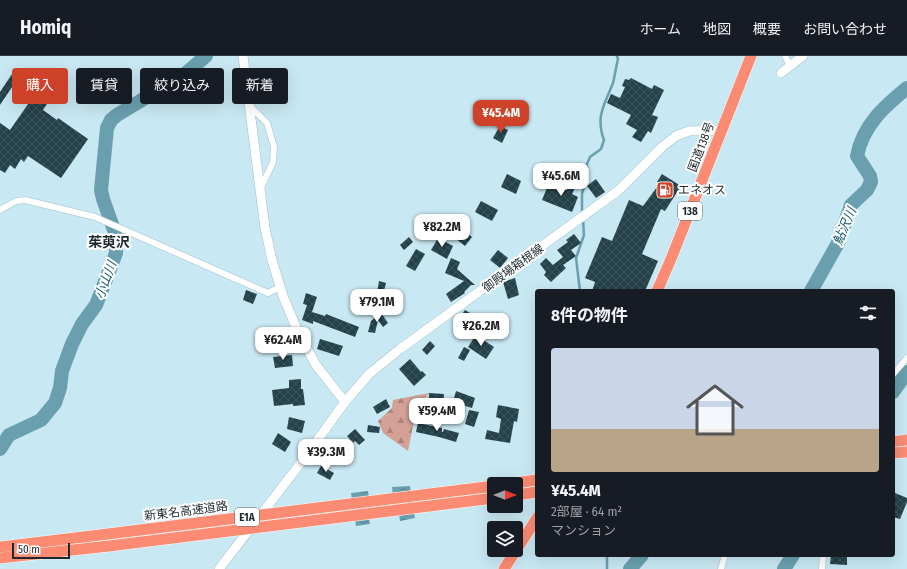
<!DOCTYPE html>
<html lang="ja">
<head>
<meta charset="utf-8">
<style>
	:root { --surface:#171b24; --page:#20242c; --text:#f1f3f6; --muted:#9ea1a6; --line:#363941; --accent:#cd4228 }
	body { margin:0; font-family:"Fira Sans Condensed","Noto Sans JP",sans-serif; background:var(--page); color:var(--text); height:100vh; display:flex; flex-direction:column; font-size:15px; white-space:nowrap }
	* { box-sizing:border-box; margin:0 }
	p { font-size:13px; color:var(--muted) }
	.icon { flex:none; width:22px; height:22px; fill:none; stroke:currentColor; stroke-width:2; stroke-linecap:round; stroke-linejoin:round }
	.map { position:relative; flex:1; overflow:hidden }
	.drawer { position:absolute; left:535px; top:233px; width:360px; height:268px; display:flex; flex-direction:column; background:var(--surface); border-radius:4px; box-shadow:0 4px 16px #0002 }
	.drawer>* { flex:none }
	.banner { position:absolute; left:12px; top:12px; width:380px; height:36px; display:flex; gap:8px }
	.needle { width:26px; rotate:90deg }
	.controls { position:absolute; left:487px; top:421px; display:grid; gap:8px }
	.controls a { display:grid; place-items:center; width:36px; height:36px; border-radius:4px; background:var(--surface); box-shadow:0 4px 16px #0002; font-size:20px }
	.scale { position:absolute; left:12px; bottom:10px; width:58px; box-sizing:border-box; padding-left:4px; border:2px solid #1d292d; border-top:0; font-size:11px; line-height:14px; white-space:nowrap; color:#1d292d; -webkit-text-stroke:3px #fff; paint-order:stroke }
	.price { position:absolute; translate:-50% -34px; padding:0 9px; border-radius:8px; background:#fff; color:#222; font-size:13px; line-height:26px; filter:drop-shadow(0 1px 2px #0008) }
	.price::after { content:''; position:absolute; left:50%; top:24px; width:12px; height:9px; margin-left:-6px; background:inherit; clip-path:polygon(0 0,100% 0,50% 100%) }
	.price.active { background:var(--accent); color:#fff }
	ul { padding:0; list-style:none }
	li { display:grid; align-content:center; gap:8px; height:212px; padding:0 16px }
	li+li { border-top:1px solid var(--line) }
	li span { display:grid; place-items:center; height:124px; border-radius:4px; color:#555 }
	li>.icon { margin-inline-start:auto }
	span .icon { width:72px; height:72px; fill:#fffc; stroke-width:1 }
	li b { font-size:17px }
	h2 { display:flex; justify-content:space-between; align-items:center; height:48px; padding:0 16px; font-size:17px }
	.tag { padding:0 14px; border-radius:4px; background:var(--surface); box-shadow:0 4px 16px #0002; font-size:14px; line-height:36px }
	.tag.active { background:var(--accent); color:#fff }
	header { display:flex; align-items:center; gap:24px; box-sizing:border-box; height:56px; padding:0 20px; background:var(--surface); border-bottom:1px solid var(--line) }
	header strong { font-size:19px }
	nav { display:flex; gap:22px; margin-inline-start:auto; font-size:14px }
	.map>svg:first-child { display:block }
	.forest { fill:url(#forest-firs) }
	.water { fill:url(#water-waves) }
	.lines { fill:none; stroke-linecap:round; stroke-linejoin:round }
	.stream { stroke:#699faf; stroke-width:2.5 }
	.river { stroke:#699faf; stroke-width:14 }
	.building { fill:url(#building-cross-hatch) }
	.street-casing { stroke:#a1c1cb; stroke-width:7 }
	.secondary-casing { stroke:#a1c1cb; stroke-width:10 }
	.highway-casing { stroke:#fff; stroke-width:12 }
	.street { stroke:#fff; stroke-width:6 }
	.secondary { stroke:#fff; stroke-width:9 }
	.highway { stroke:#fb8b73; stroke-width:11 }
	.highway-bridge-casing { stroke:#fff; stroke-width:12; stroke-linecap:butt }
	.highway-bridge { stroke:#fb8b73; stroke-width:11 }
	.labels { text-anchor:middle; stroke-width:4; stroke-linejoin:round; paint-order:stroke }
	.shield { fill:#fff; stroke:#61696c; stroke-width:1 }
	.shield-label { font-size:11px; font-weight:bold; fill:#1d292d }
	.street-label { font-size:12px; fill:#1d292d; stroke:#fff }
	.poi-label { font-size:12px; fill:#1d292d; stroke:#fff; text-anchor:start }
	.water-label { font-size:13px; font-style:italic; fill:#1a6173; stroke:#fff }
	.quarter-label { font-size:14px; font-weight:bold; fill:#1d292d; stroke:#fff }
</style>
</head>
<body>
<header>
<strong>Homiq</strong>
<nav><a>ホーム</a><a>地図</a><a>概要</a><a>お問い合わせ</a></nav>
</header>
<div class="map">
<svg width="907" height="513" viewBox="0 0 907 513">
	<defs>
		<pattern id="forest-firs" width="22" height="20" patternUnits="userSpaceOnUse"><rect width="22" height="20" fill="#d3a196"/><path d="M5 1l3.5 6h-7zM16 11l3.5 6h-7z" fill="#ab837b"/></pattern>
		<pattern id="water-waves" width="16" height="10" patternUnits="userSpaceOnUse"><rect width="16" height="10" fill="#699faf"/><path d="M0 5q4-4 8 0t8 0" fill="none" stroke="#56828f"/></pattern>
		<pattern id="building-cross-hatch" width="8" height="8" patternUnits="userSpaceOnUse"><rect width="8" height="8" fill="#254149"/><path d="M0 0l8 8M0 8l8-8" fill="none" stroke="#3c545b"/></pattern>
	</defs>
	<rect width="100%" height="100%" fill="#c8e8f3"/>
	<!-- forest -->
	<polygon class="forest" points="429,337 416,355 408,395 383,377 378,365 392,352 393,344"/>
	<!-- water -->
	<g class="water">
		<polygon points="410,430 415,462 400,465 399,458 395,458 392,431"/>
		<polygon points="368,435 372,461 369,463 370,468 356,470 351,437"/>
	</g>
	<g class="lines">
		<!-- stream -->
		<g class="stream">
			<path d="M582 158V138L587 119V108L590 101 601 93 604 84C595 60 605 48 613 27 615 19 616 11 618 3L617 0"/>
			<polyline points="580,235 576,202 584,179 583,163"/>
			<polyline points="607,499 607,513"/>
		</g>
		<!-- river -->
		<g class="river">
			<path d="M811 235 838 187 851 149 867 134 871 126 870 120 857 100C863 69 884 51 907 32"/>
			<polyline points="893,336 907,316"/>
			<polyline points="0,393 9,379 41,364 55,347 60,332 62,315 72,288 82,268 96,249 113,205 116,197 116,186 114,174 103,143 101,134 107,72 111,64 117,59 185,18 206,0"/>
			<polyline points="630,513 642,499"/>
			<polyline points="784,513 793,499"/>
		</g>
	</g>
	<!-- building -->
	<g class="building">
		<polygon points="27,14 56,34 43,54 57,64 58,62 88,83 61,122 28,100 24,106 21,103 15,113 10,109 5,117 0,114 0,67 10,74 33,41 14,28 0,49 0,36 14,15 22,21"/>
		<polygon points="631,22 652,33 654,29 664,34 652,59 658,61 651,77 648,75 641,86 632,81 637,74 626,68 631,59 607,47 611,38 620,42 625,31 622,30 625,23 629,24"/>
		<polygon points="500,70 508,74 502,87 493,82"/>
		<polygon points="507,118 521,125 516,138 501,131"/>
		<polygon points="662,118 681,130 665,155 661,153 642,198 658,205 645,235 592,235 595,226 585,222 602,181 612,185 629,144 643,150 660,127 657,126"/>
		<polygon points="596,123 605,136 596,142 587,130"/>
		<polygon points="549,127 567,134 569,129 575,132 572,138 578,141 572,156 542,144"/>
		<polygon points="481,145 498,154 492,165 475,156"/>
		<polygon points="462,173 472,181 465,190 455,182"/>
		<polygon points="574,178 581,187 571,194 576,200 563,209 566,212 551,226 544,219 546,216 540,208 546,202 553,209 563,201 557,194 568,186 566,184"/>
		<polygon points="409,181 413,186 404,194 400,189"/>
		<polygon points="438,182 453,190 447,203 431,194"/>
		<polygon points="416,193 425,198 415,215 406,210"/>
		<polygon points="498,194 508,202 500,212 490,204"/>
		<polygon points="451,202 460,206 457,213 475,229 471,229 464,236 465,237 451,246 446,238 464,225 445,217"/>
		<polygon points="515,222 519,239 508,243 503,226"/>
		<polygon points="379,225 386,227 383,239 377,237"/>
		<polygon points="246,234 257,238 253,248 243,244"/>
		<polygon points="306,237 317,241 312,256 325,260 326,258 359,271 355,281 313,265 313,268 302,264 307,249 303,248"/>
		<polygon points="465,254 473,259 466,270 458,264"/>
		<polygon points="381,257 388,267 383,271 378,264 375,277 368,276 371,265"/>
		<polygon points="476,279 494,291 486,303 468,291"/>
		<polygon points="320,283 343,290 339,300 317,293"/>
		<polygon points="430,285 435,290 427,299 422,294"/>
		<polygon points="464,291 470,294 464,305 458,302"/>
		<polygon points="292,299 293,310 275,312 273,301"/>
		<polygon points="410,303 421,316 422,315 426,319 414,330 399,313"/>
		<polygon points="301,323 301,333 303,333 305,349 293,350 293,348 274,350 272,334 289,332 289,324"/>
		<polygon points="456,335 475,342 472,352 453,346"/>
		<polygon points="429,337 444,338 442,360 428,359"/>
		<polygon points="386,343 390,351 377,358 373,351"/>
		<polygon points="498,349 519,353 517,366 514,365 510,387 485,383 487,374 499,377 501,363 496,361"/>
		<polygon points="469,354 479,356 474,371 465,368"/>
		<polygon points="289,361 305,365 302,377 287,373"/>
		<polygon points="418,367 442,372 442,376 443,376 444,373 459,377 456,386 439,381 416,376"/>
		<polygon points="368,369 380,371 379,377 367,376"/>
		<polygon points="355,373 365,384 359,389 355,385 353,387 347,380"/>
		<polygon points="278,377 291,386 285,396 272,388"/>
		<polygon points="321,410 334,417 330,424 317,417"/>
		<polygon points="895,437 907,442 907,446 900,463 893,461 893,441"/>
		<polygon points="831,499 841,499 840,501 847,501 847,509 830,508"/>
	</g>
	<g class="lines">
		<!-- street casing -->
		<g class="street-casing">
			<g id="street">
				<polyline points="785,0 790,10"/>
				<polyline points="250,50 267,67 274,91 273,106 261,132"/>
				<polyline points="0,154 16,145 25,144 95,161 268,237 280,231"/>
				<polyline points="893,318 907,302"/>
				<polyline points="721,513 725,499"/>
				<polyline points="822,513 823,499"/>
			</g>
		</g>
		<!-- secondary casing -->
		<g class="secondary-casing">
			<g id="secondary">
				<polyline points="243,0 265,172 272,204 283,240 298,276 316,309 345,346"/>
				<polyline points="781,17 803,0"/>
				<polyline points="219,513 303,404 345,346 369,318 400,293 619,134 663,90 676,80 689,75 721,74"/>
			</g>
		</g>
		<!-- highway casing -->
		<g class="highway-casing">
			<g id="highway">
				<polyline points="657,235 671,203 751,0"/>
				<polyline points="893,386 907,384"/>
				<polyline points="507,428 537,424"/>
				<polyline points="516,439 537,436"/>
				<polyline points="504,513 537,462"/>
			</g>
		</g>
		<!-- street -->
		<use href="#street" class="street"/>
		<!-- secondary -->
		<use href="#secondary" class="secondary"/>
		<!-- highway -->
		<use href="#highway" class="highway"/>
		<!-- highway-bridge casing -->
		<g class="highway-bridge-casing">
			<g id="highway-bridge">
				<polyline points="893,397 907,396"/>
				<polyline points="0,491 108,478 494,430"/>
				<polyline points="0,502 109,490 494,442"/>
			</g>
		</g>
		<!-- highway-bridge -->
		<use href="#highway-bridge" class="highway-bridge"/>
	</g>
	<!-- icons -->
	<defs>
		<g id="fuel-square" transform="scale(0.9)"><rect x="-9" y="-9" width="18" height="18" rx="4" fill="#cd4228" stroke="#fff"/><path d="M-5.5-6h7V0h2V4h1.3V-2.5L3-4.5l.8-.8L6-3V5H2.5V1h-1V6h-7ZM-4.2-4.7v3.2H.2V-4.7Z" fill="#fff"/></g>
	</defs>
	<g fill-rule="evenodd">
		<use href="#fuel-square" x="665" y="134"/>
	</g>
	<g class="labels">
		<!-- shield labels -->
		<g class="shield">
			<rect x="678" y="146" width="24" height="18" rx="3"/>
			<rect x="235" y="452" width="24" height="18" rx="3"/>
		</g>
		<g class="shield-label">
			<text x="690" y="159">138</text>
			<text x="247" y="465">E1A</text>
		</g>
		<!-- street labels -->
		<g class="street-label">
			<text transform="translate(701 91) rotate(-69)" y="4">国道138号</text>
			<text transform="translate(513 212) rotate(-36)" y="4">御殿場箱根線</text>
			<text transform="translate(186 455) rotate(-7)" y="4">新東名高速道路</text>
		</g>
		<!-- poi labels -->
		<g class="poi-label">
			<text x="678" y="138">エネオス</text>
		</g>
		<!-- water labels -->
		<g class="water-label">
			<text transform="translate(844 170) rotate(-67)" y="5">鮎沢川</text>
			<text transform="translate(105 224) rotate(-70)" y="5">小山川</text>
		</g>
		<!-- quarter labels -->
		<g class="quarter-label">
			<text x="109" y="191">茱萸沢</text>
		</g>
	</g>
</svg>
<div class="controls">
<a><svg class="needle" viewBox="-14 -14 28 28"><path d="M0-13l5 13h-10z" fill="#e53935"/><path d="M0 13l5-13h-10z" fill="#9ea1a6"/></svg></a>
<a><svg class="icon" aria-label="layers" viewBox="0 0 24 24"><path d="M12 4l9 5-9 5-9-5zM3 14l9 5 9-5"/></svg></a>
</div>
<div class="scale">50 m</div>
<b class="price active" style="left:501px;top:78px">¥45.4M</b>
<b class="price" style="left:561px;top:141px">¥45.6M</b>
<b class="price" style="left:442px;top:192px">¥82.2M</b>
<b class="price" style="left:377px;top:267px">¥79.1M</b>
<b class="price" style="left:481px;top:291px">¥26.2M</b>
<b class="price" style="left:283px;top:305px">¥62.4M</b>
<b class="price" style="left:437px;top:376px">¥59.4M</b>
<b class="price" style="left:326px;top:417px">¥39.3M</b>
<div class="banner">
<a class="tag active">購入</a>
<a class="tag">賃貸</a>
<a class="tag">絞り込み</a>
<a class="tag">新着</a>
</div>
<section class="drawer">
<h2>8件の物件<svg class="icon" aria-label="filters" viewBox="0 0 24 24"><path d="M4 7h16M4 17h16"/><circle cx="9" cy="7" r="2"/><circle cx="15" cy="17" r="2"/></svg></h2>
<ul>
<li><span style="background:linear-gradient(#c9d6e8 65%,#b9a48a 0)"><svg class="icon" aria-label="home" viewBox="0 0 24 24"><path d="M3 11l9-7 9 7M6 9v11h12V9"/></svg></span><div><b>¥45.4M</b><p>2部屋 · 64 m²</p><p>マンション</p></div></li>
</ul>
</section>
</div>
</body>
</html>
